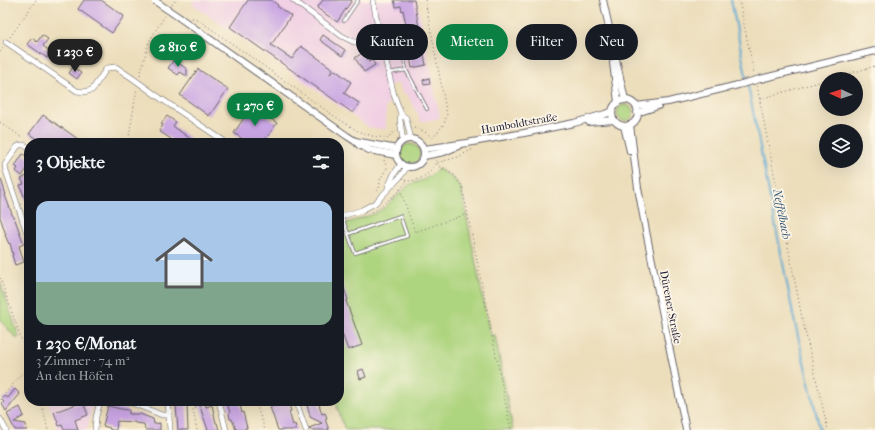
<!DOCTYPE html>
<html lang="de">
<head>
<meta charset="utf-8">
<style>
	:root { --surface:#171b24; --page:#20242c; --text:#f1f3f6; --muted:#9ea1a6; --line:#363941; --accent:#0b8043 }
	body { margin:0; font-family:"IM FELL French Canon",serif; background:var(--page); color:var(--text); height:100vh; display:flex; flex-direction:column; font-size:15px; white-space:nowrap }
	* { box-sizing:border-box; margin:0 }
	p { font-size:13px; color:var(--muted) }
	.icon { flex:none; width:22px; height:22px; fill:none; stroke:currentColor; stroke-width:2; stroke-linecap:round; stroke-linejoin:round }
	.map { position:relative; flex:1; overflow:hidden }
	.side { position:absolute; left:24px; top:138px; width:320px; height:268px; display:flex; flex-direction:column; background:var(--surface); border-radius:16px; box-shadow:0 4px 16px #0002 }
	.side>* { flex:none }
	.top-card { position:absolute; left:356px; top:24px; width:380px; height:36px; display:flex; gap:8px }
	.needle { width:26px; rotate:273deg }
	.controls { position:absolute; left:819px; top:72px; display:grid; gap:8px }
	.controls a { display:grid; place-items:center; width:44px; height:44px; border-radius:50%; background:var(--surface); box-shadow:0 4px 16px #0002; font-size:20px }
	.price { position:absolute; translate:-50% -34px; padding:0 9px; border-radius:14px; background:var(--accent); color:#fff; font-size:13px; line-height:26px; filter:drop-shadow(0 1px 2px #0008) }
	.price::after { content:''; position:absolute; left:50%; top:24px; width:12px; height:9px; margin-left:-6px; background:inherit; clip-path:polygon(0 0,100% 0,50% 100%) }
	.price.selected { background:#222; color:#fff }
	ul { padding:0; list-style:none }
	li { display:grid; align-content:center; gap:8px; height:212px; padding:0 12px }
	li+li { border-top:1px solid var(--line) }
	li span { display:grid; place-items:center; height:124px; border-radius:12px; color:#555 }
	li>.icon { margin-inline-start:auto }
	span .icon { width:72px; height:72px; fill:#fffc; stroke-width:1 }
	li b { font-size:17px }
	h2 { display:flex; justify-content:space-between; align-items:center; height:48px; padding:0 12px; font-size:17px }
	.tag { padding:0 14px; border-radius:18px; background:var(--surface); box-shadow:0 4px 16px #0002; font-size:14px; line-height:36px }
	.tag.selected { background:var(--accent); color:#fff }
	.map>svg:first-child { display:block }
	.built { fill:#f1d0e3 }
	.green { fill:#add47e; stroke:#687b5c }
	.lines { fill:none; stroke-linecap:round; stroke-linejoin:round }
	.stream { stroke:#59a8d2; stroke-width:2 }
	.building { fill:#c9a5e3 }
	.service-casing { stroke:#696468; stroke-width:4 }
	.minor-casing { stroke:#696468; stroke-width:6 }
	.tertiary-casing { stroke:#696468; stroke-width:8 }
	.path { stroke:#696468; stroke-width:1; stroke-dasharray:1 3; stroke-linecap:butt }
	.service { stroke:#fff; stroke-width:2.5 }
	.minor { stroke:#fff; stroke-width:5 }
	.tertiary { stroke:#fff; stroke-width:6 }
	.tertiary-bridge-casing { stroke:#696468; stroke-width:8; stroke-linecap:butt }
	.tertiary-bridge { stroke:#fff; stroke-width:6 }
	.labels { text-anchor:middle; stroke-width:3.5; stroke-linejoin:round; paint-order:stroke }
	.street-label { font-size:11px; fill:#22223b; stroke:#fcf5e5 }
	.water-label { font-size:12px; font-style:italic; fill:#385877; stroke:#fcf5e5 }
</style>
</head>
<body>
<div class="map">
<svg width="875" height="430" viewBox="0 0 875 430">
	<rect width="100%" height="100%" fill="#fcf5e5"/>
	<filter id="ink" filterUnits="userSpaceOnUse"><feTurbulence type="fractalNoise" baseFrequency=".025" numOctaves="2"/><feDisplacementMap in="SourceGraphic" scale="8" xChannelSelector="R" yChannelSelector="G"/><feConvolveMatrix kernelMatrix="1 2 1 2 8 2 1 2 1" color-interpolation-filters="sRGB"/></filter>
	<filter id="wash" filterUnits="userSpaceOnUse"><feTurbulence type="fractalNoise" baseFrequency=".012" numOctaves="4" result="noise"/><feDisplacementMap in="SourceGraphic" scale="16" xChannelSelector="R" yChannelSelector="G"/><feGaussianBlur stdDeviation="0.9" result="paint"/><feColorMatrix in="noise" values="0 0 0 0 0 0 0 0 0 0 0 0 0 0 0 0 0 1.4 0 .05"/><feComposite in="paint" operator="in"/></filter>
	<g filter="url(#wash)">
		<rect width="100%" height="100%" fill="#ecdebb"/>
		<!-- built -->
		<g class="built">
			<polygon points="194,0 417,0 440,118 420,122 418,114 406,93 403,94 398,83 386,86 389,105 386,105 386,129 370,128 192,4"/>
			<polygon points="48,401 92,401 93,403 87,430 58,430"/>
		</g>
		<!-- green -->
		<g class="green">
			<circle cx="625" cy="113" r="8"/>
			<circle cx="410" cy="154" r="10"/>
			<polygon points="438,168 454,179 461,188 490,335 495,335 513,430 345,430 335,401 339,401 339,224 345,222 346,223 350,222 376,213 385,207 409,185 423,180 430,176"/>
			<polygon points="0,282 19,337 17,339 0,320"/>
		</g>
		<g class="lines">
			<!-- stream -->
			<polyline class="stream" points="731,0 794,319 820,430"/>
		</g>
		<g id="blocks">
			<!-- building -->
			<g class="building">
				<polygon points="84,0 101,0 124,16 112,33 78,9"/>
				<polygon points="248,0 271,0 278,5 277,6 291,16 271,45 292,59 301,46 333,69 330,74 335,70 351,82 344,93 359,103 353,113 230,27"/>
				<polygon points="323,0 352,0 337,22 317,8"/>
				<polygon points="394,0 414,0 426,65 412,68 407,41 393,43 391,33 407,30 403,10 402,11 401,6 396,7"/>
				<polygon points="42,35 48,39 43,46 51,52 47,58 27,44 32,38 37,42"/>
				<polygon points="323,35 345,50 345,52 342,56 320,40"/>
				<polygon points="84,43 96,51 91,58 80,50"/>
				<polygon points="362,53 363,56 365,55 369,62 372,60 375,65 364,72 355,58"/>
				<polygon points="174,60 187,69 187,76 180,72 178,75 168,68"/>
				<polygon points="73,67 81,73 77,79 69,73"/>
				<polygon points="198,69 228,89 209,116 180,95"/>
				<polygon points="429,78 430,84 424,85 423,80"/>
				<polygon points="252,106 277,123 263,143 248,143 234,133"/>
				<polygon points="43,115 71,134 83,143 42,143 31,135 29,134"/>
				<polygon points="167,116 176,122 173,126 196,143 174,143 170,140 171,139 159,131 163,125 161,124"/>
				<polygon points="23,154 29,158 29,166 22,176 16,171 18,168 15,166"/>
				<polygon points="26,176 29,180 29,207 28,207 20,185 24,184 21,179"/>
				<polygon points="0,179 1,179 6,195 5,195 13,217 14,217 24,244 19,246 24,262 15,265 12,255 13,255 10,243 9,244 5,235 6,235 0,217"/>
				<polygon points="339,276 340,276 348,300 346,301 362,345 348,350 339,325"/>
				<polygon points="363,369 366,377 360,379 358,371"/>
				<polygon points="15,389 20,394 6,411 2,404 4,402 2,400 5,396 8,398"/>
				<polygon points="198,401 204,401 206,407 212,405 216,423 217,423 219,430 208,430"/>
				<polygon points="237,401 239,401 242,413 243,412 247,428 245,428 245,430 236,430 232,419 230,419 229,413 230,412 227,403"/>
				<polygon points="270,401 280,401 281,404 288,401 291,411 289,412 293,425 295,424 297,430 278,430 270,407 272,407"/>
				<polygon points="318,401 322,414 325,413 327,418 325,419 329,430 310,430 309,428 322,423 310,417 310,415 307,405"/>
				<polygon points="83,402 88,415 75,420 78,430 64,430 62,425 59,426 54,412"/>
				<polygon points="187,405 188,430 178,430 176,406"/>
				<polygon points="108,406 121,409 129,410 129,414 140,414 153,419 154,424 160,423 160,430 145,430 144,424 135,423 135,422 117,421 116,430 110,430 110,428 103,426"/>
				<polygon points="20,407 24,416 14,422 26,424 26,426 27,430 15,430 7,414"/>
			</g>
		</g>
	</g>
	<g filter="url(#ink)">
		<use href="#blocks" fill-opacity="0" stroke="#696468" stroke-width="1"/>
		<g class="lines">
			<!-- service casing -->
			<g class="service-casing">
				<g id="service">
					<polyline points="344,21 358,0"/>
					<polyline points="384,50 402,46 406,70 389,73"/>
					<polyline points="406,70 427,109"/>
					<polyline points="342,217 355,253 407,236 400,216 348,234"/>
				</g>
			</g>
			<!-- minor casing -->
			<g class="minor-casing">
				<g id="minor">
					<polyline points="293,0 342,36 354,42 360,42 380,38"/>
					<polyline points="373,0 380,38 394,95 401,114 406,118 411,139"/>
					<polyline points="6,42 77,91 84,92 92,90 107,68 116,67 135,80 160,98 227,143"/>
					<polyline points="401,114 400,120 403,141"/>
					<polyline points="29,148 24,145 20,145 17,147 5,165 6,171 29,239"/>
					<polyline points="388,187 394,174 401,164"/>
					<polyline points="339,217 362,210 375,203 400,177 407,167"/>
					<polyline points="127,401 162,415 169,415"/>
					<polyline points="168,401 170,430"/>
					<polyline points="219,401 226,430"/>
					<polyline points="296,401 306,430"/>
					<polyline points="0,419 6,430"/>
					<polyline points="95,430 96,417 100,401"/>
				</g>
			</g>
			<!-- tertiary casing -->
			<g class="tertiary-casing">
				<g id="tertiary">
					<polyline points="603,0 625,100"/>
					<polyline points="180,18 347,136 355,141 359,145 369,150 396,155"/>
					<polyline points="613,63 618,102"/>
					<polyline points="760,79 875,51"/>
					<circle cx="625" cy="113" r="13"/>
					<polyline points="636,106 668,102 738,85"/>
					<polyline points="637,113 658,106"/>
					<polyline points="589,122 614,120"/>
					<polyline points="630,125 638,188 646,231 686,430"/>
					<polyline points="624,126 630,151"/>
					<circle cx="410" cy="153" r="14"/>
					<polyline points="355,141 397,149"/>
					<polyline points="424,149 467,143 524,133 574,123 612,112"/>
					<polyline points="424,156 444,152 458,146"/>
				</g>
			</g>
			<!-- path -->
			<g class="path">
				<polyline points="425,0 447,115 444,124 433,138"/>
				<polyline points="739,0 754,73"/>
				<polyline points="172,5 176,0"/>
				<polyline points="192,18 197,19 337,118 358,131 372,136 386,138"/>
				<polyline points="10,37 36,0"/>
				<polyline points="0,52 4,47"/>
				<polyline points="140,75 148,44 154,33 165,16"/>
				<polyline points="831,79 875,66"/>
				<polyline points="757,86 802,318 828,430"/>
				<polyline points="760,99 826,80"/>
				<polyline points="0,122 20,136 20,138"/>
				<path d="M414 128C422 130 431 134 433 141"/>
				<polyline points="387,139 391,134 396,131"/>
				<polyline points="128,143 137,88"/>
				<polyline points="384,160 387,168 388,170"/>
				<polyline points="436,160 436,163 441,168 454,175 462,186 511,430"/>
				<polyline points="405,180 407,181 416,180 423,177 430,172 436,163 458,157 473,149"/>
				<polyline points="400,189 415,232 467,214"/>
				<polyline points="377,191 379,189 380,180 386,169"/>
				<polyline points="372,212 376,210 397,193 407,181"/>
				<polyline points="339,243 345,240"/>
				<polyline points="0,278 29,361"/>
				<polyline points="23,343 29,343"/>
				<polyline points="0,400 29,365"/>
				<polyline points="41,401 48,430"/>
				<polyline points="255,401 265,430"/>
				<polyline points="197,430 193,409 205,401"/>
			</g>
			<!-- service -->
			<use href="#service" class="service"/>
			<!-- minor -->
			<use href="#minor" class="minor"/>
			<!-- tertiary -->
			<use href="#tertiary" class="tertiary"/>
			<!-- tertiary-bridge casing -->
			<g class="tertiary-bridge-casing">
				<g id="tertiary-bridge">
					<polyline points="155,1 180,18"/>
					<polyline points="738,85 760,79"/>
				</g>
			</g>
			<!-- tertiary-bridge -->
			<use href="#tertiary-bridge" class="tertiary-bridge"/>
		</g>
	</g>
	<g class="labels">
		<!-- street labels -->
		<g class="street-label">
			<text transform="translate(519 123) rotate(-10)" y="4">Humboldtstraße</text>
			<text transform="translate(671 307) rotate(79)" y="4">Dürener Straße</text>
		</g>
		<!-- water labels -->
		<g class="water-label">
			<text transform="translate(782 214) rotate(79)" y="4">Neffelbach</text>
		</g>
	</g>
</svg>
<div class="controls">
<a><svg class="needle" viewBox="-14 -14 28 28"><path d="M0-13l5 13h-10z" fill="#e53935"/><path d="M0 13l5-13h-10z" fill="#9ea1a6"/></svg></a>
<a><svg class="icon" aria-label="layers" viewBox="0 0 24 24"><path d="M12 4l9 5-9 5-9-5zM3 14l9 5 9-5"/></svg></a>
</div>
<b class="price" style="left:178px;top:68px">2 810 €</b>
<b class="price selected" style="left:75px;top:73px">1 230 €</b>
<b class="price" style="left:255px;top:127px">1 270 €</b>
<div class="top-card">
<a class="tag">Kaufen</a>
<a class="tag selected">Mieten</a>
<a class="tag">Filter</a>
<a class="tag">Neu</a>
</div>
<section class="side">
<h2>3 Objekte<svg class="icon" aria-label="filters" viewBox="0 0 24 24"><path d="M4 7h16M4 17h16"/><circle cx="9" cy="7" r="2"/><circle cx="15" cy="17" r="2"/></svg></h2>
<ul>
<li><span style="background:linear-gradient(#a9c7e8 65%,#7fa58c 0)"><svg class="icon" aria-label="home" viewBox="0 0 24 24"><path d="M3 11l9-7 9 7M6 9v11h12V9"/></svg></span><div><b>1 230 €/Monat</b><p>3 Zimmer · 74 m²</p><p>An den Höfen</p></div></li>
</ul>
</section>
</div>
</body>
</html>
